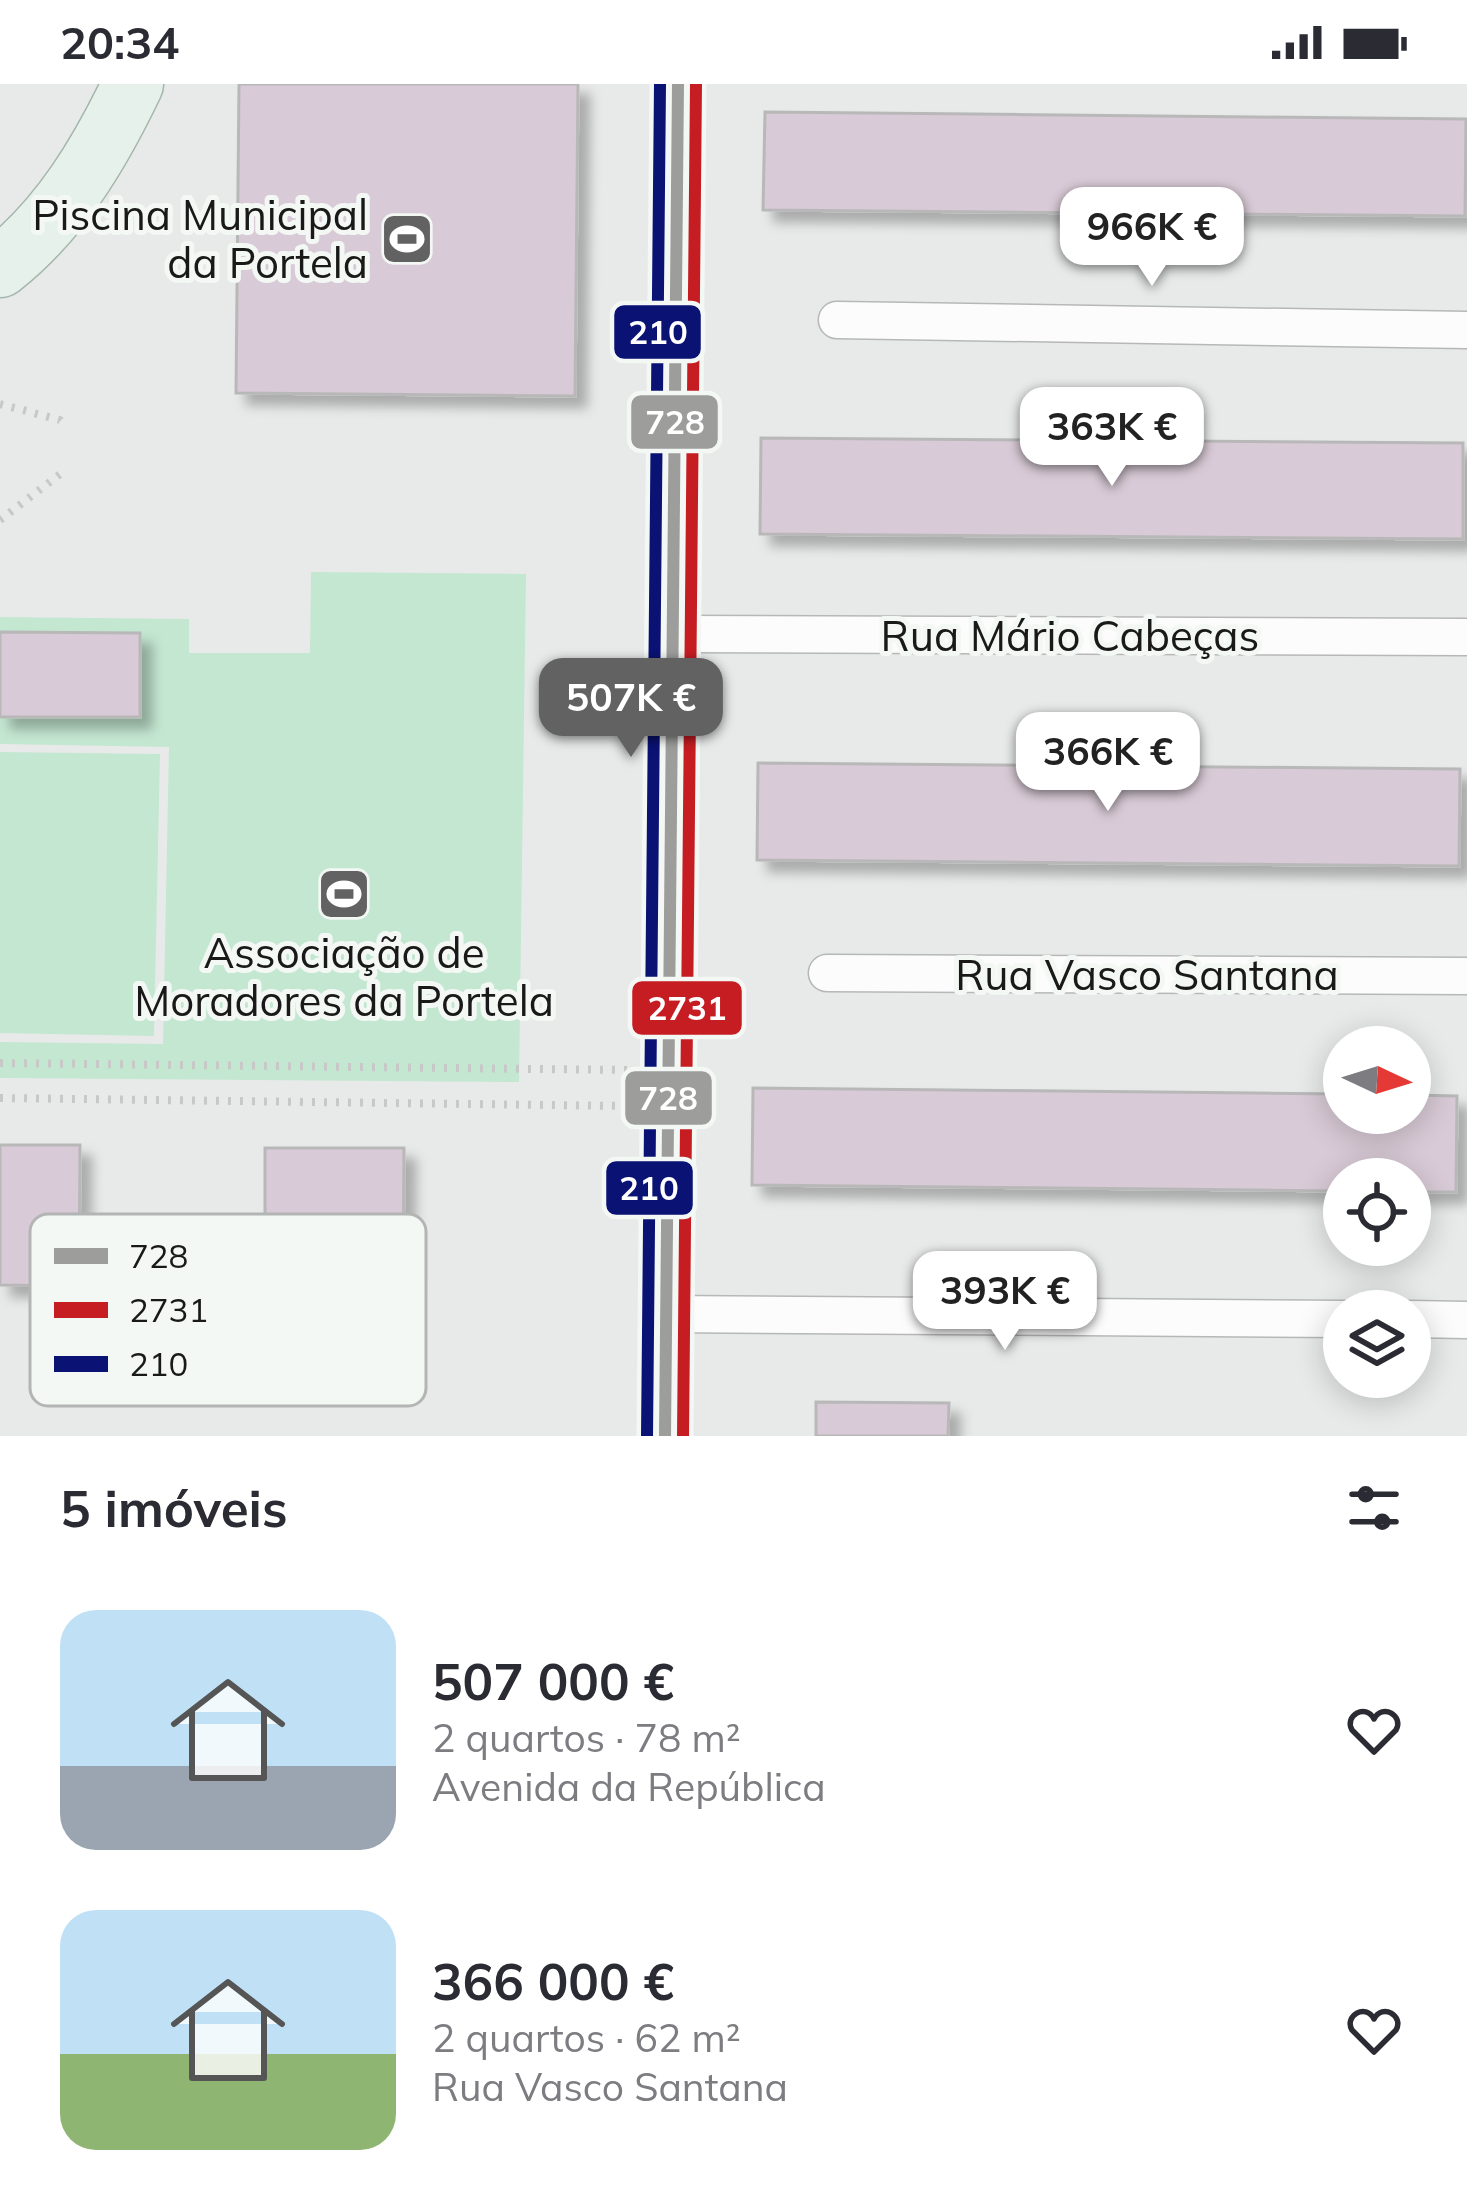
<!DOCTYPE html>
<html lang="pt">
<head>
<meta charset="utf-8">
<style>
	:root { --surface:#fff; --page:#f2f2f3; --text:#2b2b33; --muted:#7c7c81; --accent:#616261 }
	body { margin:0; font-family:Mulish,sans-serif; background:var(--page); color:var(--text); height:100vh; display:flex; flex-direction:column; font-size:45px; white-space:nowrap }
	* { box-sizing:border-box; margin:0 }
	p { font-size:39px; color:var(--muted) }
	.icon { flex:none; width:66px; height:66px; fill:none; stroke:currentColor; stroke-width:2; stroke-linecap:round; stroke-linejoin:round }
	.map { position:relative; height:1352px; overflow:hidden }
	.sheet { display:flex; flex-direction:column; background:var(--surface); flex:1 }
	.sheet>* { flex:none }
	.needle { width:78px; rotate:94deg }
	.tools { position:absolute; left:1323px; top:942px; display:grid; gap:24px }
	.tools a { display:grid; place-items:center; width:108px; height:108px; border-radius:50%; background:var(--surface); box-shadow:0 6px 30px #0003; font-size:60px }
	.price { position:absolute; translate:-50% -102px; padding:0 27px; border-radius:24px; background:#fff; color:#222; font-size:39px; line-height:78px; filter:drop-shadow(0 3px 6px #0008) }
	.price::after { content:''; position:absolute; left:50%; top:72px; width:36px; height:27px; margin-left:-18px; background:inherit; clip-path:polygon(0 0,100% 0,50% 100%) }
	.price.selected { background:var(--accent); color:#fff }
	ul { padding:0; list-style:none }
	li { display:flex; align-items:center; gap:36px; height:300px; padding:0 60px }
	li span { display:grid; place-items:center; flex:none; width:336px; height:240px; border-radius:36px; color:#555 }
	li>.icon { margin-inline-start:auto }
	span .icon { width:144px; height:144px; fill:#fffc; stroke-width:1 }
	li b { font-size:51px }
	h2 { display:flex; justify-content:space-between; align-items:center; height:144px; padding:0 60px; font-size:51px }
	.status { display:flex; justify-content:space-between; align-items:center; height:84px; padding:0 60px; background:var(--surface); direction:ltr }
	.status svg { height:33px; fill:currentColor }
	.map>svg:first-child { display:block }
	.green { fill:#c4e7d1 }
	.building { fill:#d8cad6; stroke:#b9b8b9; stroke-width:3; filter:url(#shadow) }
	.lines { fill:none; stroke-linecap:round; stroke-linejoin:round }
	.minor-casing { stroke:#b6b8b7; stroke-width:39 }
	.tertiary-casing { stroke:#b6b8b7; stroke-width:48 }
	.primary-casing { stroke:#a4b6ac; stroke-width:63 }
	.path { stroke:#c7c8c7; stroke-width:8; stroke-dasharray:3 9; stroke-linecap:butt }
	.minor { stroke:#fcfcfc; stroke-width:36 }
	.tertiary { stroke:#fcfcfc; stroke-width:45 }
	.primary { stroke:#e7f1ec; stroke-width:60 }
	.bus-1-casing { stroke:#f4f8f5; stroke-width:21 }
	.bus-2-casing { stroke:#f4f8f5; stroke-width:21 }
	.bus-3-casing { stroke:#f4f8f5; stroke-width:21 }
	.bus-1 { stroke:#9d9d9c; stroke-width:12 }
	.bus-2 { stroke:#c61d23; stroke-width:12 }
	.bus-3 { stroke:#0a1274; stroke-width:12 }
	.labels { text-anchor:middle; stroke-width:10; stroke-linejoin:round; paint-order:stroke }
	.poi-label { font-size:42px; fill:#181918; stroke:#f4f8f5; text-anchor:end }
	.street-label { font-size:42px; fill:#181918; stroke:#f4f8f5 }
	.key { fill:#f4f8f5; stroke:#b2b5b3; stroke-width:3 }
	.key-label { font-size:33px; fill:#181918 }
	.line-badge { stroke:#f4f8f5; stroke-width:4.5 }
	.badge-label { font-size:33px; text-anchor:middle; font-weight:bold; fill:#fff }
</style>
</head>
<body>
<div class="status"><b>20:34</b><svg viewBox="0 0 49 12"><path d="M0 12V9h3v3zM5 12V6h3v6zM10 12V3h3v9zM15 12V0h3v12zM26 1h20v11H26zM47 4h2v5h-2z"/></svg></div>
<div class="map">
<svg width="1467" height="1352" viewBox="0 0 1467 1352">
	<defs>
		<filter id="shadow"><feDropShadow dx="11" dy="11" stdDeviation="6" flood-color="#0004"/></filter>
	</defs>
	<rect width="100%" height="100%" fill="#e8eae9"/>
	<!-- green -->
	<g class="green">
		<polygon points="311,488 526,490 519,998 0,994 0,958 163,960 169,663 0,660 0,533 189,535 189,569 310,569"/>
		<polygon points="0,668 160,670 154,952 0,949"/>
	</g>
	<!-- building -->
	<g class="building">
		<polygon points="239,0 578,0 575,312 236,309"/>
		<polygon points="765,28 1466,35 1465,132 763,126"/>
		<polygon points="761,354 1463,359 1463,455 760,450"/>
		<polygon points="0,548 140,549 140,633 0,633"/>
		<polygon points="758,679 1460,685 1459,782 757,776"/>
		<polygon points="753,1004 1344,1010 1344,1029 1410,1029 1410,1011 1457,1012 1456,1108 1410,1108 1410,1095 1344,1095 1344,1107 752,1101"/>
		<polygon points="0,1061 80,1061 79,1202 0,1201"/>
		<polygon points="265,1064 404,1064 403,1204 265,1202"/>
		<polygon points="816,1318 949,1319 948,1352 816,1352"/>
	</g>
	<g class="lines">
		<!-- minor casing -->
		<g class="minor-casing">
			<g id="minor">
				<polyline points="837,236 1467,246"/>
				<polyline points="673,550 1467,553"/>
				<polyline points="827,889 1467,892"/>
				<polyline points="666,1230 1344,1235"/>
				<polyline points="1410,1235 1467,1236"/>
			</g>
		</g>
		<!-- tertiary casing -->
		<g class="tertiary-casing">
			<polyline id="tertiary" points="665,1352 678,0"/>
		</g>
		<!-- primary casing -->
		<g class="primary-casing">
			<path id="primary" d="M0 183C61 135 100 69 133 0"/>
		</g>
		<!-- path -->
		<g class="path">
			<polyline points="0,320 60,336 66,343"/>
			<polyline points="0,436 63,388"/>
			<polyline points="0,979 628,986"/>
			<polyline points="0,1014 625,1022"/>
		</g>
		<!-- minor -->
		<use href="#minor" class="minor"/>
		<!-- tertiary -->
		<use href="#tertiary" class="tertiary"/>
		<!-- primary -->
		<use href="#primary" class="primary"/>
		<!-- bus-1 casing -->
		<g class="bus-1-casing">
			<polyline id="bus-1" points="665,1352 678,0"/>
		</g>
		<!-- bus-2 casing -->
		<g class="bus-2-casing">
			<polyline id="bus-2" points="683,1352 696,0"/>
		</g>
		<!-- bus-3 casing -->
		<g class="bus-3-casing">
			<polyline id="bus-3" points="647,1352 660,0"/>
		</g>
		<!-- bus-1 -->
		<use href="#bus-1" class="bus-1"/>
		<!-- bus-2 -->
		<use href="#bus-2" class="bus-2"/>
		<!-- bus-3 -->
		<use href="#bus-3" class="bus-3"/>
	</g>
	<!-- icons -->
	<defs>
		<g id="stadium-square" transform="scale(2.7)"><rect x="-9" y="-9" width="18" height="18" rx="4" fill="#616261" stroke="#f4f8f5"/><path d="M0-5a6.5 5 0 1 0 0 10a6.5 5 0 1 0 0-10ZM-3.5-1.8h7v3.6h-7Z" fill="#fff"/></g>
	</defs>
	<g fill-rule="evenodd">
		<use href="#stadium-square" x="407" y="155"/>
		<use href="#stadium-square" x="344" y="810"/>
	</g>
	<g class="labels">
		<!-- poi labels -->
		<g class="poi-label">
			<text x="368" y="146">Piscina Municipal<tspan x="368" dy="48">da Portela</tspan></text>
			<text x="344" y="884" text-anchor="middle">Associação de<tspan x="344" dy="48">Moradores da Portela</tspan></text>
		</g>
		<!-- street labels -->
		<g class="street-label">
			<text x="1070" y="567">Rua Mário Cabeças</text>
			<text x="1147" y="906">Rua Vasco Santana</text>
		</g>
	</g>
	<!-- legend -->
	<rect x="30" y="1130" width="396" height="192" rx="18" class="key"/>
	<rect x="54" y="1164" width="54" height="16" fill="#9d9d9c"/>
	<rect x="54" y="1218" width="54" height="16" fill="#c61d23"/>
	<rect x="54" y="1272" width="54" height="16" fill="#0a1274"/>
	<g class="key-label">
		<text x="129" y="1184">728</text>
		<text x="129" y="1238">2731</text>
		<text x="129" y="1292">210</text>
	</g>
	<g class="line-badge">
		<rect x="612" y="219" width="91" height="58" rx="12" fill="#0a1274"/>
		<rect x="629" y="309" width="91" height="58" rx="12" fill="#9d9d9c"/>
		<rect x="630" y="895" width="114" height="58" rx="12" fill="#c61d23"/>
		<rect x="623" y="985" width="91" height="58" rx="12" fill="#9d9d9c"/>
		<rect x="604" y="1075" width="91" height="58" rx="12" fill="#0a1274"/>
	</g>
	<g class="badge-label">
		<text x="658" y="260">210</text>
		<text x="675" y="350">728</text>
		<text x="687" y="936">2731</text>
		<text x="668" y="1026">728</text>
		<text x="649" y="1116">210</text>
	</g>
</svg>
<div class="tools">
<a><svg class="needle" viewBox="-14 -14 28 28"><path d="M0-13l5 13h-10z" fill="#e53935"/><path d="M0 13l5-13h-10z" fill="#7c7c81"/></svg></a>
<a><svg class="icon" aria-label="locate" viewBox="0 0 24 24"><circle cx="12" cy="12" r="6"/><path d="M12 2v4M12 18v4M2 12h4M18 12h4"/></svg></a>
<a><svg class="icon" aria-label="layers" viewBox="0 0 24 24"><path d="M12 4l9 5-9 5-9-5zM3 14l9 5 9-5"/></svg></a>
</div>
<b class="price" style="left:1152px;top:205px">966K €</b>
<b class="price" style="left:1112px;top:405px">363K €</b>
<b class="price selected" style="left:631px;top:676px">507K €</b>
<b class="price" style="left:1108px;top:730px">366K €</b>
<b class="price" style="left:1005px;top:1269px">393K €</b>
</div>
<section class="sheet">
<h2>5 imóveis<svg class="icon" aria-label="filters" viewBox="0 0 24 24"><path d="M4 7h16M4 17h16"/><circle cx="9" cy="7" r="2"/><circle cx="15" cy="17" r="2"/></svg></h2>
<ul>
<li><span style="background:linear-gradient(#bfe0f5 65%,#9aa5b1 0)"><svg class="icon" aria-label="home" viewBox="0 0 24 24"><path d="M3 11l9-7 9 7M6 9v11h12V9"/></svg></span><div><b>507 000 €</b><p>2 quartos · 78 m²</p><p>Avenida da República</p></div><svg class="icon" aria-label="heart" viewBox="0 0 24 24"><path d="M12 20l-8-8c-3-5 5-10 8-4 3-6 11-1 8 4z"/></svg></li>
<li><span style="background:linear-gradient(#bfe0f5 60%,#8fb573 0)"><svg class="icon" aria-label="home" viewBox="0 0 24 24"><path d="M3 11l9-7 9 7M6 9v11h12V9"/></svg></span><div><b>366 000 €</b><p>2 quartos · 62 m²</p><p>Rua Vasco Santana</p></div><svg class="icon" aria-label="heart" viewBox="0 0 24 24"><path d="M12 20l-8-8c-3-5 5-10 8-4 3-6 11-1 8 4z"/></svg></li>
</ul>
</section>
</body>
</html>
